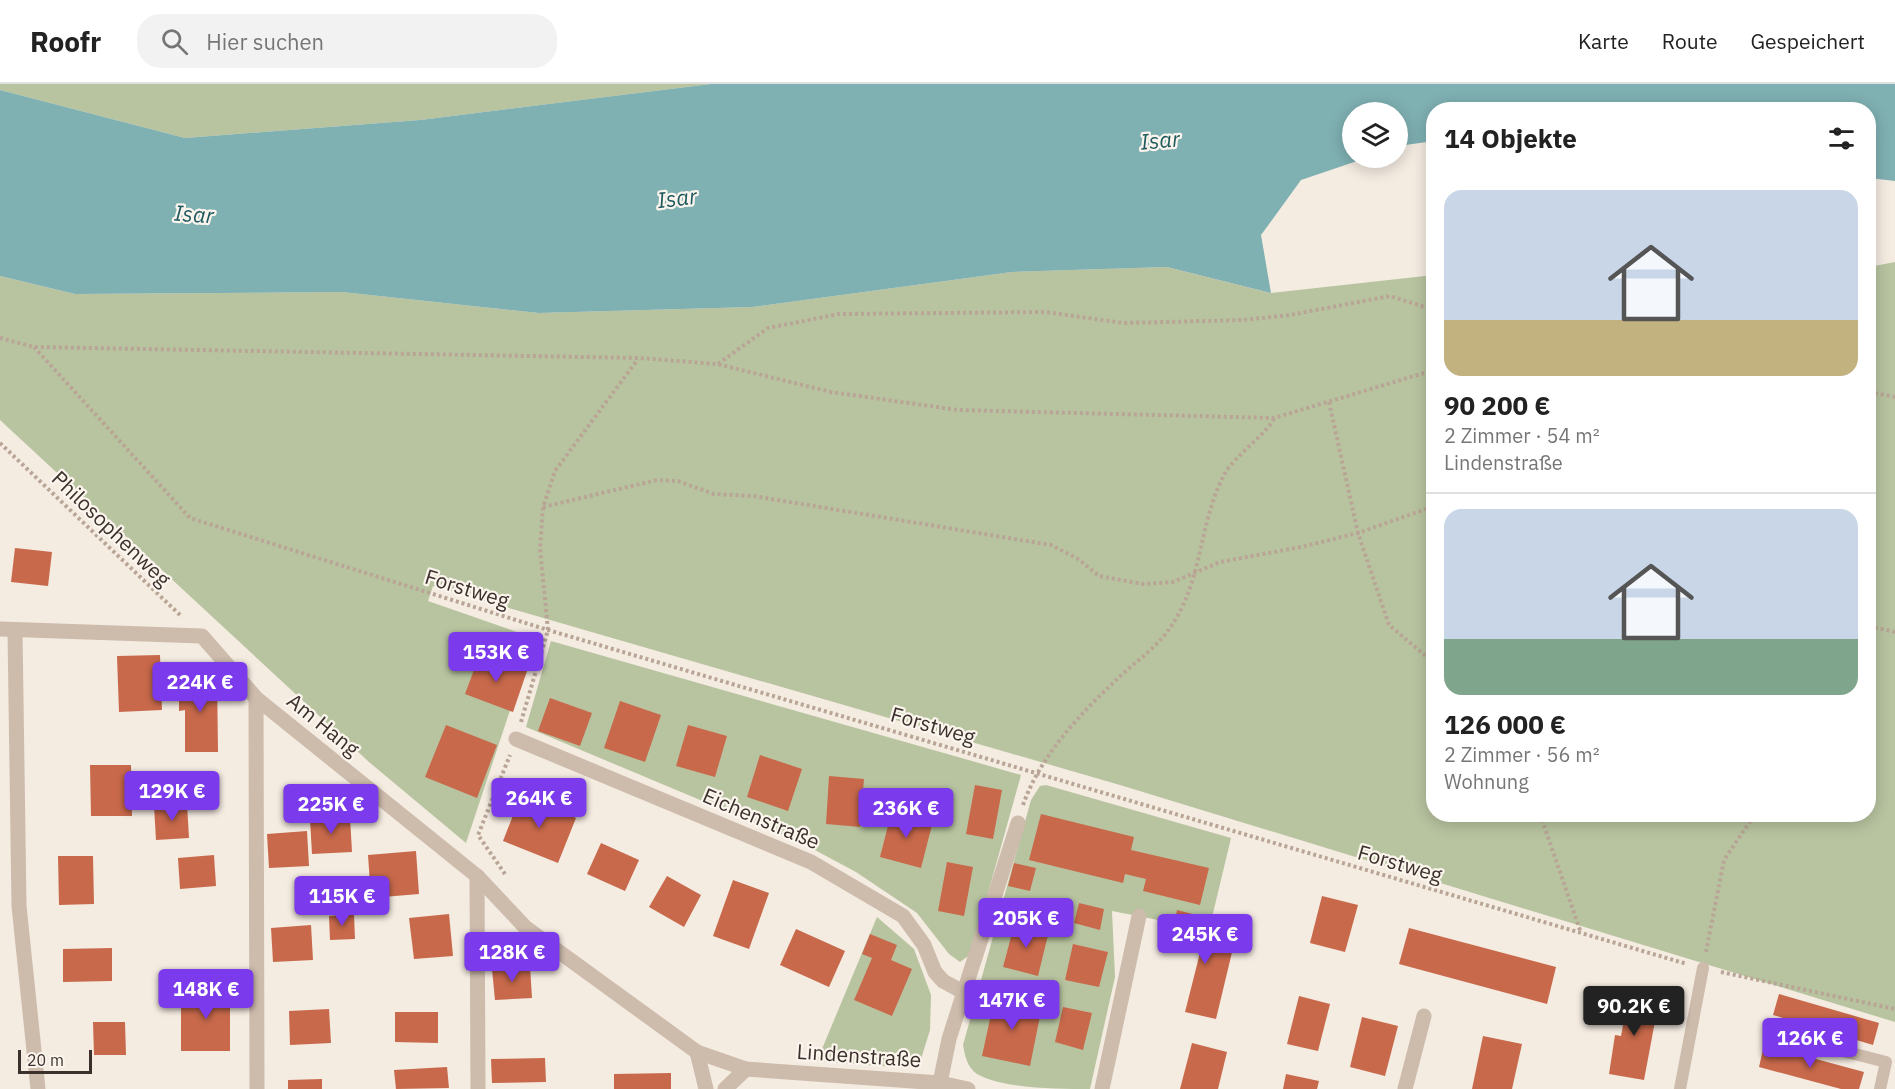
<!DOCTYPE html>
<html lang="de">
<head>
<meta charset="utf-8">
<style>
	:root { --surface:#fff; --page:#f2f2f2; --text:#222; --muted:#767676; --line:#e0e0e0; --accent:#7c3aed }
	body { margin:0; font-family:"IBM Plex Sans",sans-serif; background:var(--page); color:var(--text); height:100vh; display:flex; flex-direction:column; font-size:22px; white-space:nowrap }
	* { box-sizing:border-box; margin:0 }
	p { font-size:20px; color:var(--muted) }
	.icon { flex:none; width:33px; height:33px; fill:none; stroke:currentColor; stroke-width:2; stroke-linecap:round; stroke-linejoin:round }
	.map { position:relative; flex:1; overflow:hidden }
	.side { position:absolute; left:1426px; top:18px; width:450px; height:720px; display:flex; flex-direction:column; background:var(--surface); border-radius:24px; box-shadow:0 3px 15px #0003 }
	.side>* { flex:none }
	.buttons { position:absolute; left:1342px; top:18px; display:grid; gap:12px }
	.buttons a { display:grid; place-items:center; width:66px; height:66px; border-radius:50%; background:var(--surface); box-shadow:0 3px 15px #0003; font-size:30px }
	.scale { position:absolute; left:18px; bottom:15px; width:74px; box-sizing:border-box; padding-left:6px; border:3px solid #3b302b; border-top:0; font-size:16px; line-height:21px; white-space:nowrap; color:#3b302b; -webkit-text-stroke:4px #fbf5ee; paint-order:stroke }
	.price { position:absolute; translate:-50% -51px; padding:0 14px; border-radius:6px; background:var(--accent); color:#fff; font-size:20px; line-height:39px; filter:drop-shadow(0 2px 3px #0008) }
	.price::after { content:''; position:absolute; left:50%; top:36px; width:18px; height:14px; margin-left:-9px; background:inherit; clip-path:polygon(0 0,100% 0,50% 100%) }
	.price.current { background:#222; color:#fff }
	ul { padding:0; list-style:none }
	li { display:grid; align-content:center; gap:12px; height:318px; padding:0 18px }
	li+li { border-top:2px solid var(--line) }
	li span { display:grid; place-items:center; height:186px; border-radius:18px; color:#555 }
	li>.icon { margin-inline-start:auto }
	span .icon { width:108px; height:108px; fill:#fffc; stroke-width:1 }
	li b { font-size:26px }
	h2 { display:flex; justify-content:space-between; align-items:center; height:72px; padding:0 18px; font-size:26px }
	header { display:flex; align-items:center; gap:36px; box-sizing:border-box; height:84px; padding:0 30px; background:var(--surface); border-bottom:2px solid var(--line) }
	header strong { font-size:28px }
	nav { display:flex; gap:33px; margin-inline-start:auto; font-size:21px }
	.search { width:420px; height:54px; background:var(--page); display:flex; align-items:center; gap:15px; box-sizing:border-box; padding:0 21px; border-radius:24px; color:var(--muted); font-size:22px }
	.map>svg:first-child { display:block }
	.green { fill:#b8c4a0 }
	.water { fill:#7fb0b2 }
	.building { fill:#c8694b }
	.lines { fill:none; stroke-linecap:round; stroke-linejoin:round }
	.path { stroke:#b9a596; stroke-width:4; stroke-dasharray:3 3; stroke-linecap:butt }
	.service { stroke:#cdbbac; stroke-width:12 }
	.minor { stroke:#cdbbac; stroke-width:15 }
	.labels { text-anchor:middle; stroke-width:4.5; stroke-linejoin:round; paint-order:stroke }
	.street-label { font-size:21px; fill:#3b302b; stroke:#fbf5ee }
	.water-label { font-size:22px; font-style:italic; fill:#1f5a5e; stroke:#fbf5ee }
</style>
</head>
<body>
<header>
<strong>Roofr</strong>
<div class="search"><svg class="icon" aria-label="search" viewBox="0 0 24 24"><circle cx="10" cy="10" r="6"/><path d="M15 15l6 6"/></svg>Hier suchen</div>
<nav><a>Karte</a><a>Route</a><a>Gespeichert</a></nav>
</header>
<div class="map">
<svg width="1895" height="1005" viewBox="0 0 1895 1005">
	<rect width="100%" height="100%" fill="#f4ebe1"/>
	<!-- green -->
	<g class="green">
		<polygon points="0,0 711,0 420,36 185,54 0,6"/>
		<polygon points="1895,178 1895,938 1120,701 433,502 428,517 534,554 466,759 369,678 0,336 0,192 75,210 342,208 539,229 752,223 1012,188 1167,183 1271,209 1434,191 1434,730 1869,730 1869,183"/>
		<polygon points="551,557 1021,691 971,870 960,878 949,870 917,829 856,788 798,757 526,643"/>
		<path d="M1046 701 1231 754 1209 846 1112 827 1115 893 1090 1005C1058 1005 1004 1005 977 990 967 983 965 972 963 961L1031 716 1040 702Z"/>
		<polygon points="877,833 914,865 931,911 930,946 921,975 908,984 817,977"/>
	</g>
	<!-- water -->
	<polygon class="water" points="711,0 1895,0 1895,97 1869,94 1869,26 1434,26 1434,57 1398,62 1398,28 1353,28 1353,74 1366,74 1301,96 1261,151 1271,209 1167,183 1012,188 752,223 539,229 342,208 75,210 0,192 0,6 185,54 420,36"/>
	<!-- building -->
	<g class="building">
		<polygon points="15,464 52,468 48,502 11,498"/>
		<polygon points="480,570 527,587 513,628 465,610"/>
		<polygon points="160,571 162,626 119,628 117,572"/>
		<polygon points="179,592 217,592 218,668 185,668 185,626 179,627"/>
		<polygon points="550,614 592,629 580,662 538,647"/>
		<polygon points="620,617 661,631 645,678 604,664"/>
		<polygon points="446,641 497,661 477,714 425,693"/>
		<polygon points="688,641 727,652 715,693 676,682"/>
		<polygon points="760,671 802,685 788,727 747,713"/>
		<polygon points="90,681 131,681 132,732 91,732"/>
		<polygon points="829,692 864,695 860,743 826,740"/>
		<polygon points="975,701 1002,706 993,755 966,750"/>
		<polygon points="521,711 576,734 558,779 503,757"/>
		<polygon points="187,720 189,754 156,756 154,722"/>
		<polygon points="892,726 933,737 921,784 880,773"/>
		<polygon points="1041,730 1134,753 1131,766 1209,784 1200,821 1143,807 1146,795 1125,790 1123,799 1029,776"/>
		<polygon points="350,733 352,768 312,770 310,735"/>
		<polygon points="307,747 309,782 269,784 267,750"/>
		<polygon points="601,759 639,776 625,807 587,790"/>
		<polygon points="416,767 419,810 371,814 368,771"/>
		<polygon points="214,771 216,802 180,805 178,774"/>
		<polygon points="58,772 93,772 94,820 59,821"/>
		<polygon points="947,778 973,783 964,832 938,827"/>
		<polygon points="1014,779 1036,784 1030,807 1008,802"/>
		<polygon points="667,792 701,811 684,843 649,823"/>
		<polygon points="733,796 769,809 749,865 713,852"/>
		<polygon points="1322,812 1358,821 1345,868 1310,859"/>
		<polygon points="1079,819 1104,825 1100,846 1074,839"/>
		<polygon points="1177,826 1208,834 1204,852 1234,860 1216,935 1185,928 1202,861 1172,852"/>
		<polygon points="354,830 355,855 330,856 329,832"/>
		<polygon points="449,830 453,872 414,875 409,834"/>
		<polygon points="1015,838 1049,847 1038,892 1003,883"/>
		<polygon points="311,841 313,876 273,878 271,844"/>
		<polygon points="1409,844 1556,883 1547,920 1399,880"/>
		<polygon points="796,845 845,867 829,903 780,881"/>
		<polygon points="870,850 897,861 891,876 912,885 892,932 854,916 872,874 862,870"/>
		<polygon points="1073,860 1108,868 1099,903 1065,896"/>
		<polygon points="112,864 112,897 63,898 63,865"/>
		<polygon points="530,882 532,914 495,916 492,885"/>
		<rect x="181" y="904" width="49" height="63"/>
		<polygon points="1630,910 1659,916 1644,996 1609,990 1615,951 1621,952 1624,936 1613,934 1616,921 1627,923"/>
		<polygon points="1779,910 1879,939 1873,961 1773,931"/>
		<polygon points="995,912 1042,922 1030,982 982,972"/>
		<polygon points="1299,912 1330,920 1318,967 1287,960"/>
		<polygon points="1063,923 1092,929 1083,966 1055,958"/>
		<polygon points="329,925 331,959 290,961 289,927"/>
		<polygon points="395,928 438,928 438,959 395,958"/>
		<polygon points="1362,933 1398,942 1385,992 1350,983"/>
		<polygon points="93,938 125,938 126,971 94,971"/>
		<polygon points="1483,952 1522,960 1512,1005 1472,1005"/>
		<polygon points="1192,959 1227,968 1218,1005 1180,1005"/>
		<polygon points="1764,961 1864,988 1859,1005 1841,1005 1759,983"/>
		<polygon points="545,974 546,998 492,999 491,975"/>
		<polygon points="447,983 449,1004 396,1005 394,986"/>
		<polygon points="671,989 671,1005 614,1005 614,990"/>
		<polygon points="1286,990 1319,997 1317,1005 1283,1005"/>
		<polygon points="322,995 322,1005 288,1005 288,996"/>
	</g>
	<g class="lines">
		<!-- path -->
		<g class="path">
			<polyline points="0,254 34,263 639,274 717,280 831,308 958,326 1274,334 1434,286"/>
			<polyline points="34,263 190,434 548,546 1687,880"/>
			<polyline points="718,280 768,244 839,230 1045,228 1124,239 1243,236 1290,231 1390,212 1434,226"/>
			<polyline points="1869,308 1895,313"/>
			<polyline points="1329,318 1358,449 1389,541 1434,579"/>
			<polyline points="0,359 180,531"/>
			<polyline points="543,423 657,396 678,397 714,410 753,412 1051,461 1078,475 1099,492 1142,500 1173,498 1220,478 1301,463 1358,449 1434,422"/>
			<polyline points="1869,542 1895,548"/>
			<polyline points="521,638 548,546 540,464 543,423 555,387 638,275"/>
			<path d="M1023 721C1039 675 1076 634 1111 601 1129 582 1151 569 1167 548 1204 499 1197 443 1224 391 1234 372 1270 347 1274 334"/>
			<polyline points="1540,730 1581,849"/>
			<polyline points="505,790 478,751 510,671"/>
			<polyline points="1706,868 1724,776 1755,730"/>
			<polyline points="1721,888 1895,925"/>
		</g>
		<!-- service -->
		<g class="service">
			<polyline points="1773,949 1886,978 1880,1005"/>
			<polyline points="1680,1005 1703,884"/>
		</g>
		<!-- minor -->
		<g class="minor">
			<polyline points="0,545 202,552 256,614 477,792 525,843 697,968 746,985 940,999 968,1005"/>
			<polyline points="15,547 19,822 38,1005"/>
			<polyline points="256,614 257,1005"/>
			<polyline points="516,655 811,778 903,832 924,861 935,888 943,897 965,909"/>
			<polyline points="477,792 478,1005"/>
			<polyline points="697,968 706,1005"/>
			<polyline points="940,999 949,955 1018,739"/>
			<polyline points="725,1005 746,985"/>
			<polyline points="1102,1005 1139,832"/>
			<polyline points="1405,1005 1424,932"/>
		</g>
	</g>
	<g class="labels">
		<!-- street labels -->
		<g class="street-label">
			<text transform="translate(111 445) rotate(44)" y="7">Philosophenweg</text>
			<text transform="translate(467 505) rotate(17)" y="7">Forstweg</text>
			<text transform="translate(323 641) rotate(39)" y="7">Am Hang</text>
			<text transform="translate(933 642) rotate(16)" y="7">Forstweg</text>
			<text transform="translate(761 735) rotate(23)" y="7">Eichenstraße</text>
			<text transform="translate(1400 780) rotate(16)" y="7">Forstweg</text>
			<text transform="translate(859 972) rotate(4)" y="7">Lindenstraße</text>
		</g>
		<!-- water labels -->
		<g class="water-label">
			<text transform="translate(1160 56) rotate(-5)" y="8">Isar</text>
			<text transform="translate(677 114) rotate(-7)" y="8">Isar</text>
			<text transform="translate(194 130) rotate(4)" y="8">Isar</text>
		</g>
	</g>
</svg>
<div class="buttons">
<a><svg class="icon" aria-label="layers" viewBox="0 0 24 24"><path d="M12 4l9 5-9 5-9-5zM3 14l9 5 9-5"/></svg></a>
</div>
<div class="scale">20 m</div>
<b class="price" style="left:496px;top:599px">153K €</b>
<b class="price" style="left:200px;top:629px">224K €</b>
<b class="price" style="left:172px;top:738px">129K €</b>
<b class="price" style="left:539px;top:745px">264K €</b>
<b class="price" style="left:331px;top:751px">225K €</b>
<b class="price" style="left:906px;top:755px">236K €</b>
<b class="price" style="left:342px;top:843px">115K €</b>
<b class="price" style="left:1026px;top:865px">205K €</b>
<b class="price" style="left:1205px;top:881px">245K €</b>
<b class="price" style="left:512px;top:899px">128K €</b>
<b class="price" style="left:206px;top:936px">148K €</b>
<b class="price" style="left:1012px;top:947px">147K €</b>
<b class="price current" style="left:1634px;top:953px">90.2K €</b>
<b class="price" style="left:1810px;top:985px">126K €</b>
<section class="side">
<h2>14 Objekte<svg class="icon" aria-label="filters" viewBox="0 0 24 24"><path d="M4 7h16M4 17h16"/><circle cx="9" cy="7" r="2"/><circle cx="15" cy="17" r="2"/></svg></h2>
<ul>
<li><span style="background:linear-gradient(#c9d6e8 70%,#c2b280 0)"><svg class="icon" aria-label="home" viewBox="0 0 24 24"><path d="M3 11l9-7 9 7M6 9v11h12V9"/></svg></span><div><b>90 200 €</b><p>2 Zimmer · 54 m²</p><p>Lindenstraße</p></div></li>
<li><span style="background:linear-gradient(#c9d6e8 70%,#7fa58c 0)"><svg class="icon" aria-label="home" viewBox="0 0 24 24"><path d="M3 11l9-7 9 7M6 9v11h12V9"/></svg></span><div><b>126 000 €</b><p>2 Zimmer · 56 m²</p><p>Wohnung</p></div></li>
</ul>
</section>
</div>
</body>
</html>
